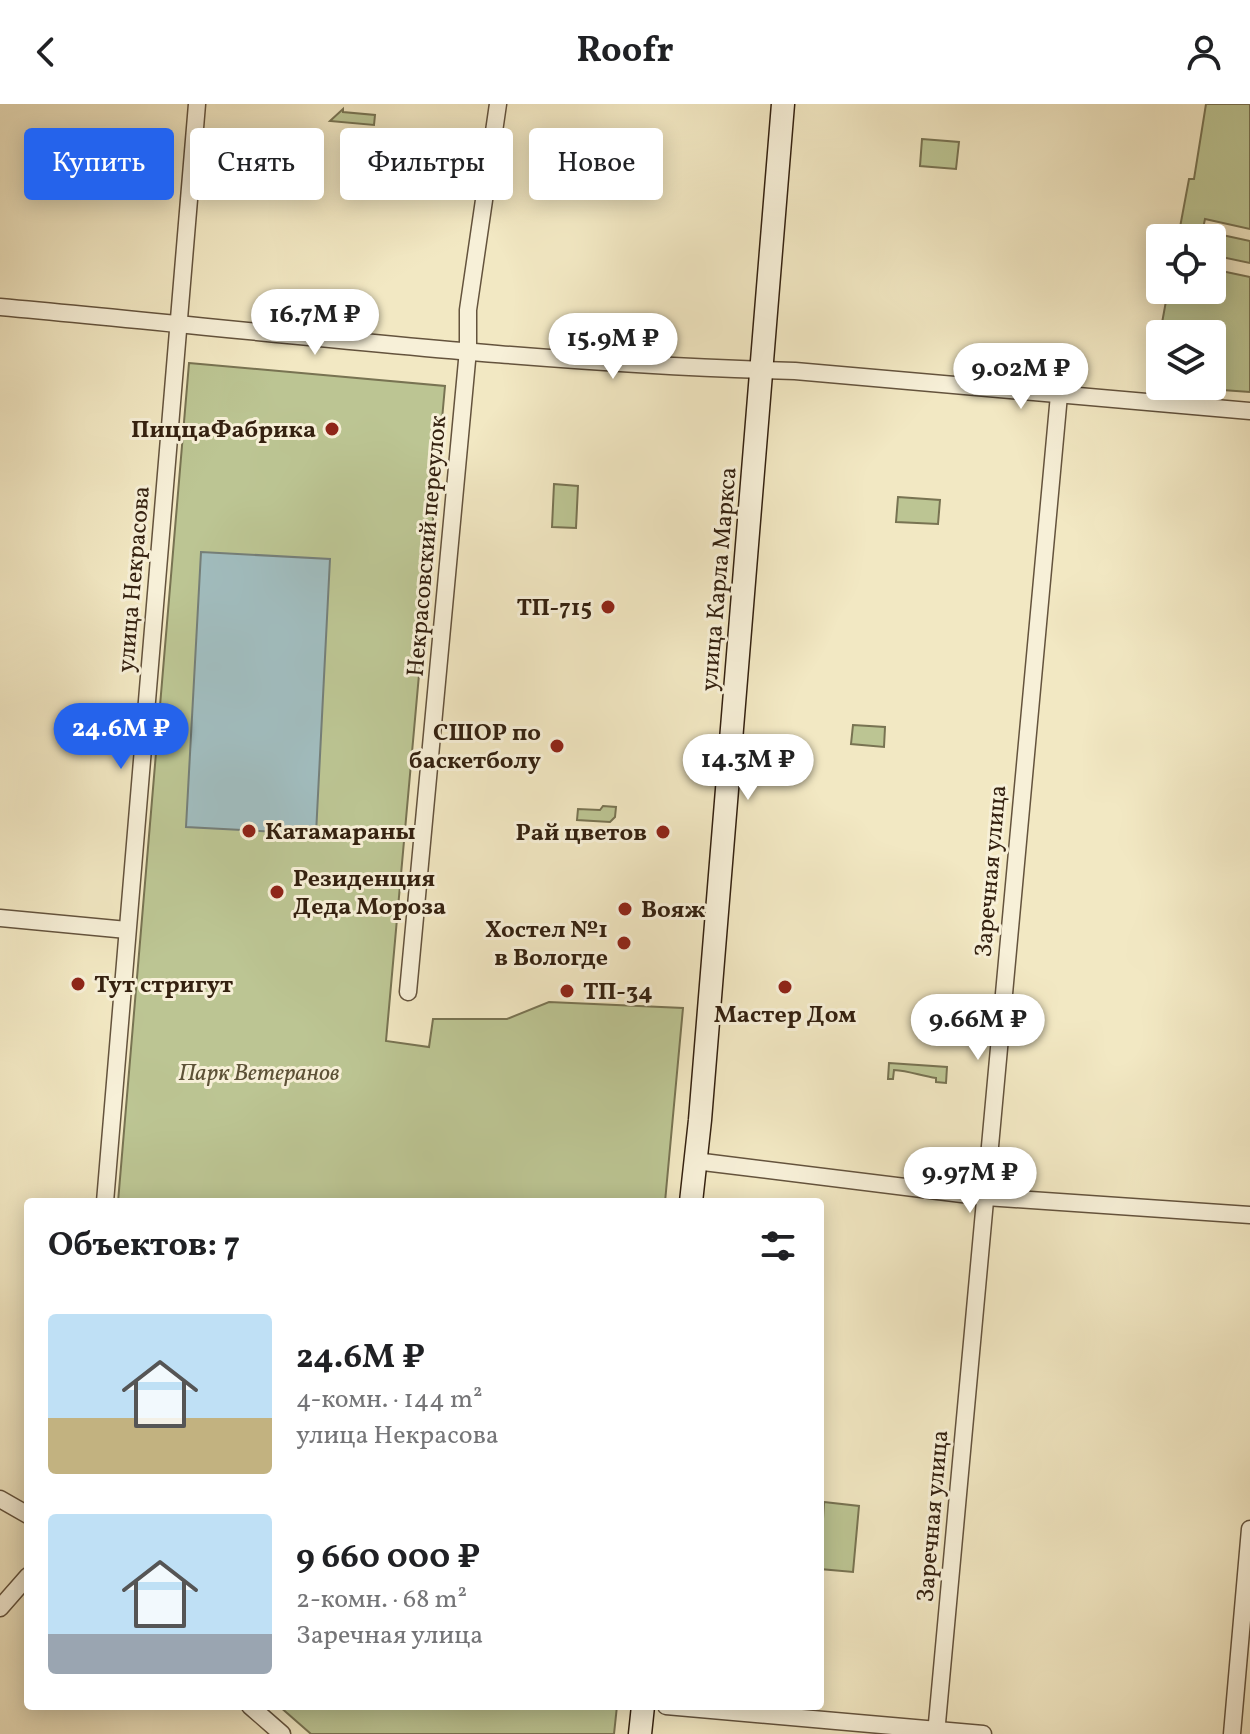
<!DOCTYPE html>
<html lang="ru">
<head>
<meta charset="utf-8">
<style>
	:root { --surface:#fff; --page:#f2f2f2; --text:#202124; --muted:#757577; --accent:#2563eb }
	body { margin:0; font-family:Vollkorn,serif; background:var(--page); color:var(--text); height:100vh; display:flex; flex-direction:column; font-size:30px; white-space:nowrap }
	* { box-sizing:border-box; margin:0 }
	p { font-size:26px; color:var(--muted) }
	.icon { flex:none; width:44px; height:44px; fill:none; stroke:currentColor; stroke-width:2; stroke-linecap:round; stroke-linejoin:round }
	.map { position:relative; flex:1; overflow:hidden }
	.panel { position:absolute; left:24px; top:1094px; width:800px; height:512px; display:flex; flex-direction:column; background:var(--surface); border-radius:8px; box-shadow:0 4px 20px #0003 }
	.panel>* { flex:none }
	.top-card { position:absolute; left:24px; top:24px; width:800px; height:72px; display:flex; gap:16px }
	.buttons { position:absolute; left:1146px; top:120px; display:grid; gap:16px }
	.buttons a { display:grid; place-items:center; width:80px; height:80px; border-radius:8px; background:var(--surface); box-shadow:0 4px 20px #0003; font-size:40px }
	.price { position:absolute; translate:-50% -68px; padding:0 18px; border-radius:28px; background:#fff; color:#222; font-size:26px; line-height:52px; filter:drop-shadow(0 2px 4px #0008) }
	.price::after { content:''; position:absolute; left:50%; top:48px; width:24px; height:18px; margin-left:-12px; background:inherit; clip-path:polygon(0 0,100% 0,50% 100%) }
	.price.current { background:var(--accent); color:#fff }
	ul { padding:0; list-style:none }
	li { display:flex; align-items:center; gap:24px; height:200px; padding:0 24px }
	li span { display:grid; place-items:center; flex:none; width:224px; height:160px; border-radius:8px; color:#555 }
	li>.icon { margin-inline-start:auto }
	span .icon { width:96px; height:96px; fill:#fffc; stroke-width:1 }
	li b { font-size:34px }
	h2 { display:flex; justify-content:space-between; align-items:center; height:96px; padding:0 24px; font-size:34px }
	.pill { padding:0 28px; border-radius:8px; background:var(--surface); box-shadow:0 4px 20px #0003; font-size:28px; line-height:72px }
	.pill.current { background:var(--accent); color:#fff }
	header { display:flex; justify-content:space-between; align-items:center; height:104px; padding:0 24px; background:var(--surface); font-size:36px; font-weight:700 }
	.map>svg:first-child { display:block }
	.green { fill:#bcc593; stroke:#787352; stroke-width:2 }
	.water { fill:#a1bdbf; stroke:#757f79; stroke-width:2 }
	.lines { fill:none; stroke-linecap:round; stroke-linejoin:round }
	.street-casing { stroke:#64533d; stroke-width:19 }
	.secondary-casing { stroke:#342110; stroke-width:25 }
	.street { stroke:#f7f0d8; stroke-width:16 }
	.secondary { stroke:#f7f0d8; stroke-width:22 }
	.poi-dot { fill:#8f2418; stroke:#f7f0d8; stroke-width:3 }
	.labels { text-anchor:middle; stroke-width:6; stroke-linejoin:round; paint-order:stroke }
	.poi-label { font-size:24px; font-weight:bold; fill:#342110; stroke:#f7f0d8; text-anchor:end }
	.street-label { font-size:24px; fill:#342110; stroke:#f7f0d8 }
	.park-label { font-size:24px; font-style:italic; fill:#5d5237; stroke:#f7f0d8 }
</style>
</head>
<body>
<header><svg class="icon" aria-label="back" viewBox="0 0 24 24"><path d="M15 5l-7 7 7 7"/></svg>Roofr<svg class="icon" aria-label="person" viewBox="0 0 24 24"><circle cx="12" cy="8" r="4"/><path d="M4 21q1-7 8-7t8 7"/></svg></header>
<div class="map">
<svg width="1250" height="1630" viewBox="0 0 1250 1630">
	<rect width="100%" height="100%" fill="#f2e8c3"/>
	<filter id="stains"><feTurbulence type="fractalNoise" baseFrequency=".0025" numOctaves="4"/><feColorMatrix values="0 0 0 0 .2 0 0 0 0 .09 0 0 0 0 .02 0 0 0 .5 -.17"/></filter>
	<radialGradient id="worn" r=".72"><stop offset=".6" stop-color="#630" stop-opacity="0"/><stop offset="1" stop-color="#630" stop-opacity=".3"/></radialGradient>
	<!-- green -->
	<g class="green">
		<polygon points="1206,0 1250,0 1250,125 1205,115 1201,134 1178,134 1189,75 1194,75"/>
		<polygon points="343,5 343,8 375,11 374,21 330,17"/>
		<polygon points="922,35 959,38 956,65 920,62"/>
		<polygon points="1213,129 1250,137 1250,159 1212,151"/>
		<polygon points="1212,165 1250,173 1250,288 1166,282 1212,282 1212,230 1160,230 1168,186 1212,186"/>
		<polygon points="189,259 445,282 386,937 429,943 433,915 507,915 549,898 683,904 665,1098 118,1098"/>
		<polygon points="554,380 578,382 576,424 552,423"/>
		<polygon points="898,393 940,396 938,420 896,418"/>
		<polygon points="853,621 885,623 884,643 851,640"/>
		<polygon points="603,702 616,703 615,713 610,718 577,716 578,705 600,706"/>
		<path d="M889 959 947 963 946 979 936 978V974C921 972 910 967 894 966L893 975H888Z"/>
		<polygon points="824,1398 859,1402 853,1468 820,1465 820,1415 823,1415"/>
		<polygon points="279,1602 617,1602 614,1630 311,1630"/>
	</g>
	<!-- water -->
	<polygon class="water" points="201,448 330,455 316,730 186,723"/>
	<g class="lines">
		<!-- street casing -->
		<g class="street-casing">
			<g id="street">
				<path d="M0 203C265 227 530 260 795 267L1250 307"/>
				<polyline points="0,814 127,826"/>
				<polyline points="408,888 468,246 468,206 498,0"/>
				<polyline points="695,1057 986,1093 1250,1111"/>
				<polyline points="105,1098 197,0"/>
				<polyline points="0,1395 28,1411"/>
				<polyline points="0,1504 28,1472"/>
				<polyline points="250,1602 282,1630"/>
				<polyline points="666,1602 983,1630"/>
				<polyline points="936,1630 1059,291"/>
				<polyline points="1232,1630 1250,1425"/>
			</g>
		</g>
		<!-- secondary casing -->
		<g class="secondary-casing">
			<g id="secondary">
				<polyline points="691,1098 700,1016 783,0"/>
				<polyline points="640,1630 643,1602"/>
			</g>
		</g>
		<!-- street -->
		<use href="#street" class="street"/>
		<!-- secondary -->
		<use href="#secondary" class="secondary"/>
	</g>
	<!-- markers -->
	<g class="poi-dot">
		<circle cx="332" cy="325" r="8"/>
		<circle cx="608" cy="503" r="8"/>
		<circle cx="557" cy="642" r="8"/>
		<circle cx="249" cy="727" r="8"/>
		<circle cx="663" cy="728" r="8"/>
		<circle cx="277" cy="788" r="8"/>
		<circle cx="625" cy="805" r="8"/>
		<circle cx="624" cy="839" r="8"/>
		<circle cx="78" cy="880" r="8"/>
		<circle cx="785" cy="883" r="8"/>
		<circle cx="567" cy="887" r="8"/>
	</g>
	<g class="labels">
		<!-- poi labels -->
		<g class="poi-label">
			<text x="316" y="333">ПиццаФабрика</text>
			<text x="592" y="511">ТП-715</text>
			<text x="541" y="636">СШОР по<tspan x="541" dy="28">баскетболу</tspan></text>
			<text x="265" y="735" text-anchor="start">Катамараны</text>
			<text x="647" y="736">Рай цветов</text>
			<text x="293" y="782" text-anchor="start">Резиденция<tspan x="293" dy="28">Деда Мороза</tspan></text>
			<text x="641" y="813" text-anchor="start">Вояж</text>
			<text x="608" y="833">Хостел №1<tspan x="608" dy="28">в Вологде</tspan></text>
			<text x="94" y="888" text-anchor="start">Тут стригут</text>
			<text x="583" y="895" text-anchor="start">ТП-34</text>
			<text x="785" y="918" text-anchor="middle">Мастер Дом</text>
		</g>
		<!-- street labels -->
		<g class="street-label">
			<text transform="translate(426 442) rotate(-85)" y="8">Некрасовский переулок</text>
			<text transform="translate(133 475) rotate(-85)" y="8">улица Некрасова</text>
			<text transform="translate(718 475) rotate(-85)" y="8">улица Карла Маркса</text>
			<text transform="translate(990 767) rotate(-85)" y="8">Заречная улица</text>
			<text transform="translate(932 1412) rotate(-85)" y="8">Заречная улица</text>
		</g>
		<!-- park labels -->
		<g class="park-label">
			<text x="259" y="976">Парк Ветеранов</text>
		</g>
	</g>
	<rect width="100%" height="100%" filter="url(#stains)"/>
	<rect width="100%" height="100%" fill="url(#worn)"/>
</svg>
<div class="buttons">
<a><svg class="icon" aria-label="locate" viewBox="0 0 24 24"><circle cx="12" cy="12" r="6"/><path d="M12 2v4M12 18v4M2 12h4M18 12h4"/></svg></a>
<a><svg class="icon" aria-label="layers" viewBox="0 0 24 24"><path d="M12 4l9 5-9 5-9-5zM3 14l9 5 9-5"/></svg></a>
</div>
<b class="price" style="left:315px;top:253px">16.7M ₽</b>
<b class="price" style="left:613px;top:277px">15.9M ₽</b>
<b class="price" style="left:1021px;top:307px">9.02M ₽</b>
<b class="price current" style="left:121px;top:667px">24.6M ₽</b>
<b class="price" style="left:748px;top:698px">14.3M ₽</b>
<b class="price" style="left:978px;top:958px">9.66M ₽</b>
<b class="price" style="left:970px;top:1111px">9.97M ₽</b>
<div class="top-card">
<a class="pill current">Купить</a>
<a class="pill">Снять</a>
<a class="pill">Фильтры</a>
<a class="pill">Новое</a>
</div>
<section class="panel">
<h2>Объектов: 7<svg class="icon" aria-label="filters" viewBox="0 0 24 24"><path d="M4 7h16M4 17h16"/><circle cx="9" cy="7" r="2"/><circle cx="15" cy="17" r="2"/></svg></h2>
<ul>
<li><span style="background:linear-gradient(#bfe0f5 65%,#c2b280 0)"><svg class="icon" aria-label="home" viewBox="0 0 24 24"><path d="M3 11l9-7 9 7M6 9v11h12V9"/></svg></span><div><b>24.6M ₽</b><p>4-комн. · 144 m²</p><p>улица Некрасова</p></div></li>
<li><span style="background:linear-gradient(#bfe0f5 75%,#9aa5b1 0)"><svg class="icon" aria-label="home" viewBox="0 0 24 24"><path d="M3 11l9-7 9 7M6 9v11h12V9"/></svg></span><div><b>9 660 000 ₽</b><p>2-комн. · 68 m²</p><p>Заречная улица</p></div></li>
</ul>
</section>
</div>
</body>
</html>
